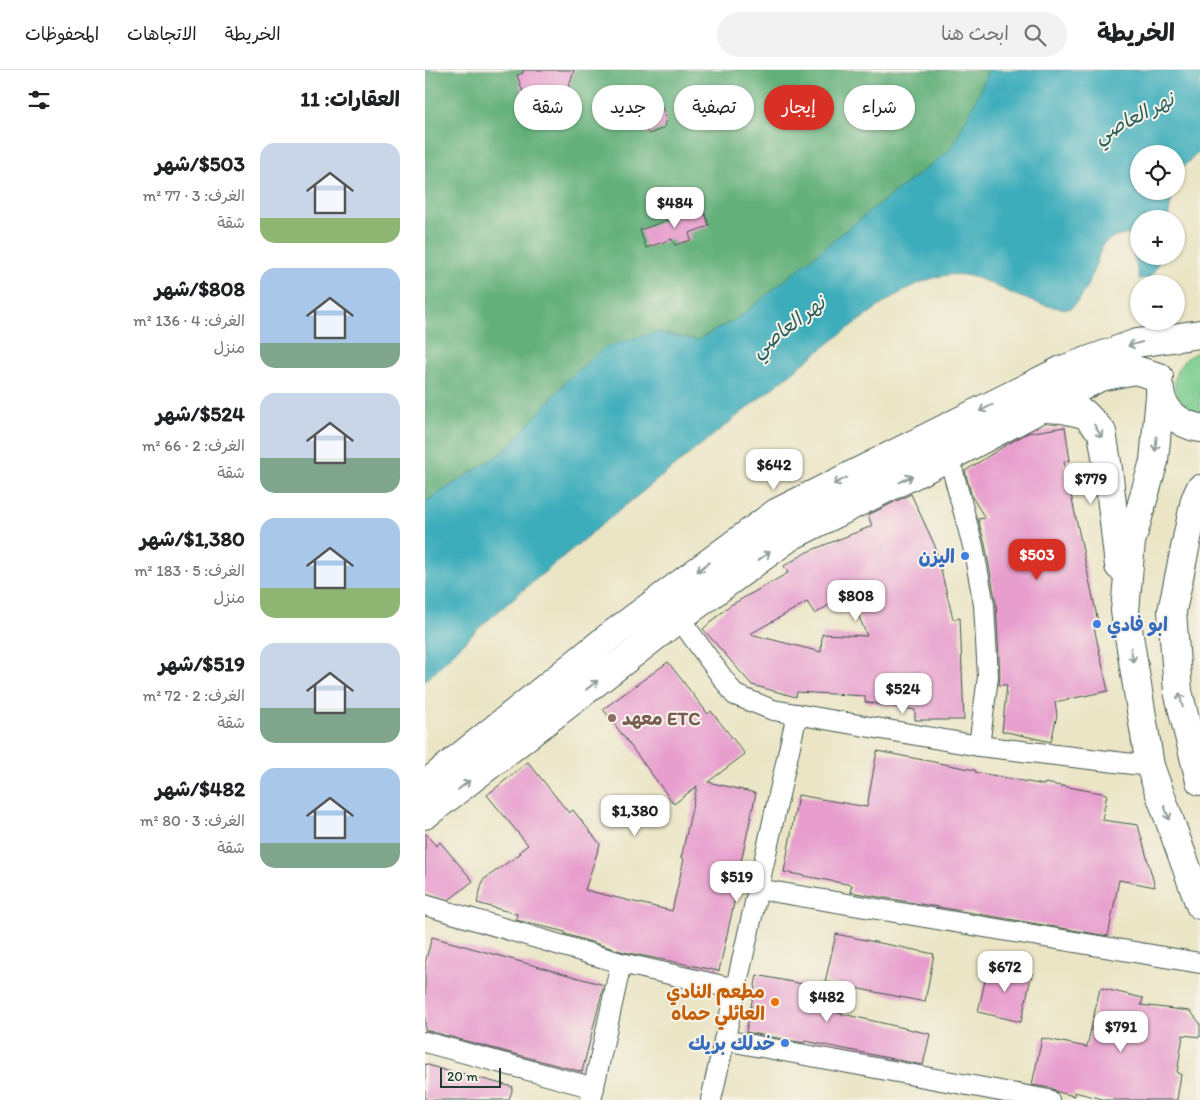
<!DOCTYPE html>
<html lang="ar">
<head>
<meta charset="utf-8">
<style>
	:root { --surface:#fff; --page:#f2f2f2; --text:#202124; --muted:#757577; --line:#e0e0e0; --accent:#d93025 }
	body { margin:0; font-family:Itim,"Playpen Sans Arabic",sans-serif; background:var(--page); color:var(--text); direction:rtl; height:100vh; display:flex; flex-direction:column; font-size:19px; white-space:nowrap }
	* { box-sizing:border-box; margin:0 }
	p { font-size:16px; color:var(--muted) }
	.icon { flex:none; width:28px; height:28px; fill:none; stroke:currentColor; stroke-width:2; stroke-linecap:round; stroke-linejoin:round }
	.map { position:relative; flex:1; overflow:hidden; direction:ltr }
	.side { display:flex; flex-direction:column; background:var(--surface); width:425px }
	.side>* { flex:none }
	.top-card { position:absolute; left:15px; top:15px; width:475px; height:45px; direction:rtl; display:flex; gap:10px }
	.tools { position:absolute; left:705px; top:75px; display:grid; gap:10px }
	.tools a { display:grid; place-items:center; width:55px; height:55px; border-radius:50%; background:var(--surface); box-shadow:0 1px 4px #0004; font-size:25px }
	.scale { position:absolute; left:15px; bottom:12px; width:61px; box-sizing:border-box; padding-left:5px; border:2px solid #1f3d34; border-top:0; font-size:14px; line-height:18px; white-space:nowrap; color:#1f3d34; -webkit-text-stroke:4px #f7f3e8; paint-order:stroke }
	.price { position:absolute; translate:-50% -42px; padding:0 11px; border-radius:10px; background:#fff; color:#222; font-size:16px; line-height:32px; filter:drop-shadow(0 1px 2px #0008) }
	.price::after { content:''; position:absolute; left:50%; top:30px; width:15px; height:11px; margin-left:-8px; background:inherit; clip-path:polygon(0 0,100% 0,50% 100%) }
	.price.active { background:var(--accent); color:#fff }
	ul { padding:0; list-style:none }
	li { display:flex; align-items:center; gap:15px; height:125px; padding:0 25px }
	li span { display:grid; place-items:center; flex:none; width:140px; height:100px; border-radius:15px; color:#555 }
	li>.icon { margin-inline-start:auto }
	span .icon { width:60px; height:60px; fill:#fffc; stroke-width:1 }
	li b { font-size:21px }
	h2 { display:flex; justify-content:space-between; align-items:center; height:60px; padding:0 25px; font-size:21px }
	.tag { padding:0 18px; border-radius:22px; background:var(--surface); box-shadow:0 1px 4px #0004; font-size:18px; line-height:45px }
	.tag.active { background:var(--accent); color:#fff }
	header { display:flex; align-items:center; gap:30px; box-sizing:border-box; height:70px; padding:0 25px; background:var(--surface); border-bottom:1px solid var(--line) }
	header strong { font-size:24px }
	nav { display:flex; gap:28px; margin-inline-start:auto; font-size:18px }
	.search { width:350px; height:45px; background:var(--page); display:flex; align-items:center; gap:12px; box-sizing:border-box; padding:0 18px; border-radius:28px; color:var(--muted); font-size:19px }
	main { display:flex; flex:1; min-height:0 }
	.map>svg:first-child { display:block }
	.green { fill:#7bcd8f; stroke:#4d8562 }
	.forest { fill:#64b07a; stroke:#427657 }
	.water { fill:#3eadbb; stroke:#2e7578 }
	.building { fill:#e79dcd; fill-rule:evenodd }
	.lines { fill:none; stroke-linecap:round; stroke-linejoin:round }
	.minor-casing { stroke:#3e564a; stroke-width:22 }
	.secondary-casing { stroke:#3e564a; stroke-width:30 }
	.minor { stroke:#fff; stroke-width:20 }
	.secondary { stroke:#fff; stroke-width:28 }
	.oneway { stroke:#8f9e9a }
	.shop-dot { fill:#3f7fe0; stroke:#f7f3e8; stroke-width:2 }
	.education-dot { fill:#8d6e63; stroke:#f7f3e8; stroke-width:2 }
	.food-dot { fill:#e8710a; stroke:#f7f3e8; stroke-width:2 }
	.labels { text-anchor:middle; stroke-width:4; stroke-linejoin:round; paint-order:stroke }
	.shop-label { font-size:19px; font-weight:bold; fill:#366cbe; stroke:#f7f3e8; text-anchor:end }
	.education-label { font-size:19px; font-weight:bold; fill:#785e54; stroke:#f7f3e8; text-anchor:start }
	.food-label { font-size:19px; font-weight:bold; fill:#c56008; stroke:#f7f3e8; text-anchor:end }
	.water-label { font-size:20px; font-style:italic; fill:#285f5c; stroke:#f7f3e8 }
</style>
</head>
<body>
<header>
<strong>الخريطة</strong>
<div class="search"><svg class="icon" aria-label="search" viewBox="0 0 24 24"><circle cx="10" cy="10" r="6"/><path d="M15 15l6 6"/></svg>ابحث هنا</div>
<nav><a>الخريطة</a><a>الاتجاهات</a><a>المحفوظات</a></nav>
</header>
<main>
<div class="map">
<svg width="775" height="1030" viewBox="0 0 775 1030">
	<rect width="100%" height="100%" fill="#f7f3e8"/>
	<filter id="ink" filterUnits="userSpaceOnUse"><feTurbulence type="fractalNoise" baseFrequency=".02" numOctaves="2"/><feDisplacementMap in="SourceGraphic" scale="10" xChannelSelector="R" yChannelSelector="G"/><feConvolveMatrix kernelMatrix="1 2 1 2 8 2 1 2 1" color-interpolation-filters="sRGB"/></filter>
	<filter id="wash" filterUnits="userSpaceOnUse"><feTurbulence type="fractalNoise" baseFrequency=".0096" numOctaves="4" result="noise"/><feDisplacementMap in="SourceGraphic" scale="20" xChannelSelector="R" yChannelSelector="G"/><feGaussianBlur stdDeviation="1.12" result="paint"/><feColorMatrix in="noise" values="0 0 0 0 0 0 0 0 0 0 0 0 0 0 0 0 0 1.4 0 .05"/><feComposite in="paint" operator="in"/></filter>
	<g filter="url(#wash)">
		<rect width="100%" height="100%" fill="#ebe5c6"/>
		<!-- green -->
		<path class="green" d="M775 281V343C740 333 742 293 775 281Z"/>
		<!-- forest -->
		<polygon class="forest" points="0,0 563,0 556,19 526,79 431,152 316,246 272,270 231,262 143,309 81,380 0,432"/>
		<!-- water -->
		<path class="water" d="M563 0H775V81L757 98 751 110V84H714V121H748L743 149H714V186H735L732 197 724 208 714 209 704 164 687 168 678 174 665 210 655 229 645 239C625 238 607 232 588 224 561 212 543 199 512 207 486 214 464 229 442 245 409 268 377 295 345 320 247 398 148 476 54 558 36 575 18 594 0 611V432L81 380 143 309 180 277 231 262 272 270 316 246 431 152 526 79 556 19Z"/>
		<g id="blocks">
			<!-- building -->
			<g class="building">
				<polygon points="98,0 149,0 143,19 115,30 113,22 100,28 92,5 98,3"/>
				<polygon points="230,21 241,47 239,58 224,64 212,50 204,33"/>
				<polygon points="278,137 284,156 264,163 266,170 250,175 247,169 221,178 215,160"/>
				<polygon points="640,357 645,390 639,392 674,556 669,557 683,621 630,632 632,645 626,672 577,661 582,615 574,615 575,606 571,533 560,474 553,449 560,448 547,427 540,401 581,375 603,363"/>
				<path d="M486 424 510 476 528 549 535 548 539 650H490V640L440 632V626L372 622 371 627 327 615 278 559 304 536 363 503 359 496 382 482 447 456 443 445ZM424 522 442 566 397 564 396 582 325 564 382 532 390 544Z"/>
				<polygon points="243,592 283,644 286,641 320,684 283,712 331,723 311,815 313,815 294,901 199,882 140,864 140,862 91,850 92,844 52,833 58,810 96,783 94,782 103,775 62,725 103,692 144,743 148,740 175,774 160,820 247,841 259,789 256,788 272,716 249,734 178,639"/>
				<polygon points="452,681 550,700 550,702 619,715 620,713 682,724 677,750 713,755 730,817 694,810 683,866 425,822 427,815 359,802 373,725 442,737"/>
				<polygon points="0,763 11,776 15,772 48,811 24,830 0,823"/>
				<polygon points="411,864 509,884 500,932 400,912"/>
				<polygon points="7,867 179,915 157,1002 0,960 0,893"/>
				<polygon points="564,893 607,903 596,952 553,942"/>
				<polygon points="332,905 397,918 392,938 505,964 498,995 380,971 379,973 321,962"/>
				<polygon points="675,918 718,928 716,935 765,941 775,953 775,967 758,965 752,1003 756,1004 752,1030 682,1030 649,1022 649,1026 633,1022 626,1018 607,1015 617,968 662,977"/>
				<polygon points="0,994 35,1005 35,1003 88,1017 84,1030 0,1030"/>
			</g>
		</g>
	</g>
	<g filter="url(#ink)">
		<use href="#blocks" fill-opacity="0" stroke="#3e564a" stroke-width="1"/>
		<g class="lines">
			<!-- minor casing -->
			<g class="minor-casing">
				<g id="minor">
					<polyline points="524,387 548,476 559,535 563,607 554,676"/>
					<polyline points="254,548 310,625 348,640 554,676 725,696"/>
					<polyline points="333,819 775,893"/>
					<polyline points="0,835 196,893 311,919"/>
					<polyline points="299,970 624,1030"/>
					<polyline points="0,972 169,1018"/>
					<polyline points="166,1030 196,893"/>
					<polyline points="286,1030 372,644"/>
				</g>
			</g>
			<!-- secondary casing -->
			<g class="secondary-casing">
				<g id="secondary">
					<path d="M735 319C736 340 755 355 775 358"/>
					<polyline points="735,326 729,391 706,472 700,541 725,696 775,835"/>
					<polyline points="617,338 638,339 660,344 677,362 683,399 694,496"/>
					<polyline points="775,419 770,430 747,541 753,621 775,711"/>
					<polyline points="0,715 185,566 351,443 637,300 712,273 775,264"/>
					<polyline points="0,745 254,548 366,466 524,387 675,307 710,300 734,307"/>
				</g>
			</g>
			<!-- minor -->
			<use href="#minor" class="minor"/>
			<!-- secondary -->
			<use href="#secondary" class="secondary"/>
		</g>
		<!-- one-way arrows -->
		<defs><path id="oneway-shaft" d="M-6 0H5M1.5-3L5.5 0L1.5 3" fill="none" stroke-width="1.6" stroke-linecap="round" stroke-linejoin="round" transform="scale(1.25)"/></defs>
		<g class="oneway">
			<use href="#oneway-shaft" transform="translate(710 274) rotate(165)"/>
			<use href="#oneway-shaft" transform="translate(561 338) rotate(153)"/>
			<use href="#oneway-shaft" transform="translate(673 361) rotate(59)"/>
			<use href="#oneway-shaft" transform="translate(731 374) rotate(95)"/>
			<use href="#oneway-shaft" transform="translate(481 409) rotate(-26)"/>
			<use href="#oneway-shaft" transform="translate(415 411) rotate(153)"/>
			<use href="#oneway-shaft" transform="translate(339 486) rotate(-36)"/>
			<use href="#oneway-shaft" transform="translate(278 497) rotate(143)"/>
			<use href="#oneway-shaft" transform="translate(707 585) rotate(81)"/>
			<use href="#oneway-shaft" transform="translate(167 615) rotate(-38)"/>
			<use href="#oneway-shaft" transform="translate(756 630) rotate(-103)"/>
			<use href="#oneway-shaft" transform="translate(39 715) rotate(-38)"/>
			<use href="#oneway-shaft" transform="translate(742 743) rotate(70)"/>
		</g>
	</g>
	<!-- markers -->
	<g class="shop-dot">
		<circle cx="540" cy="486" r="5"/>
		<circle cx="672" cy="554" r="5"/>
		<circle cx="360" cy="973" r="5"/>
	</g>
	<circle class="education-dot" cx="187" cy="648" r="5"/>
	<circle class="food-dot" cx="350" cy="932" r="5"/>
	<g class="labels">
		<!-- shop labels -->
		<g class="shop-label">
			<text x="530" y="493">اليزن</text>
			<text x="682" y="561" text-anchor="start">ابو فادي</text>
			<text x="350" y="980">خدلك بريك</text>
		</g>
		<!-- education labels -->
		<g class="education-label">
			<text x="197" y="655">معهد ETC</text>
		</g>
		<!-- food labels -->
		<g class="food-label">
			<text x="340" y="928">مطعم النادي<tspan x="340" dy="22">العائلي حماه</tspan></text>
		</g>
		<!-- water labels -->
		<g class="water-label">
			<text transform="translate(709 47) rotate(-27)" y="7">نهر العاصي</text>
			<text transform="translate(363 256) rotate(-37)" y="7">نهر العاصي</text>
		</g>
	</g>
</svg>
<div class="tools">
<a><svg class="icon" aria-label="locate" viewBox="0 0 24 24"><circle cx="12" cy="12" r="6"/><path d="M12 2v4M12 18v4M2 12h4M18 12h4"/></svg></a>
<a>+</a>
<a>−</a>
</div>
<div class="scale">20 m</div>
<b class="price" style="left:250px;top:159px">$484</b>
<b class="price" style="left:349px;top:421px">$642</b>
<b class="price" style="left:666px;top:435px">$779</b>
<b class="price active" style="left:612px;top:511px">$503</b>
<b class="price" style="left:431px;top:552px">$808</b>
<b class="price" style="left:478px;top:645px">$524</b>
<b class="price" style="left:210px;top:767px">$1,380</b>
<b class="price" style="left:312px;top:833px">$519</b>
<b class="price" style="left:580px;top:923px">$672</b>
<b class="price" style="left:402px;top:953px">$482</b>
<b class="price" style="left:696px;top:983px">$791</b>
<div class="top-card">
<a class="tag">شراء</a>
<a class="tag active">إيجار</a>
<a class="tag">تصفية</a>
<a class="tag">جديد</a>
<a class="tag">شقة</a>
</div>
</div>
<section class="side">
<h2>العقارات: 11<svg class="icon" aria-label="filters" viewBox="0 0 24 24"><path d="M4 7h16M4 17h16"/><circle cx="9" cy="7" r="2"/><circle cx="15" cy="17" r="2"/></svg></h2>
<ul>
<li><span style="background:linear-gradient(#c9d6e8 75%,#8fb573 0)"><svg class="icon" aria-label="home" viewBox="0 0 24 24"><path d="M3 11l9-7 9 7M6 9v11h12V9"/></svg></span><div><b>$503/شهر</b><p>الغرف: 3 · 77 m²</p><p>شقة</p></div></li>
<li><span style="background:linear-gradient(#a9c7e8 75%,#7fa58c 0)"><svg class="icon" aria-label="home" viewBox="0 0 24 24"><path d="M3 11l9-7 9 7M6 9v11h12V9"/></svg></span><div><b>$808/شهر</b><p>الغرف: 4 · 136 m²</p><p>منزل</p></div></li>
<li><span style="background:linear-gradient(#c9d6e8 65%,#7fa58c 0)"><svg class="icon" aria-label="home" viewBox="0 0 24 24"><path d="M3 11l9-7 9 7M6 9v11h12V9"/></svg></span><div><b>$524/شهر</b><p>الغرف: 2 · 66 m²</p><p>شقة</p></div></li>
<li><span style="background:linear-gradient(#a9c7e8 70%,#8fb573 0)"><svg class="icon" aria-label="home" viewBox="0 0 24 24"><path d="M3 11l9-7 9 7M6 9v11h12V9"/></svg></span><div><b>$1,380/شهر</b><p>الغرف: 5 · 183 m²</p><p>منزل</p></div></li>
<li><span style="background:linear-gradient(#c9d6e8 65%,#7fa58c 0)"><svg class="icon" aria-label="home" viewBox="0 0 24 24"><path d="M3 11l9-7 9 7M6 9v11h12V9"/></svg></span><div><b>$519/شهر</b><p>الغرف: 2 · 72 m²</p><p>شقة</p></div></li>
<li><span style="background:linear-gradient(#a9c7e8 75%,#7fa58c 0)"><svg class="icon" aria-label="home" viewBox="0 0 24 24"><path d="M3 11l9-7 9 7M6 9v11h12V9"/></svg></span><div><b>$482/شهر</b><p>الغرف: 3 · 80 m²</p><p>شقة</p></div></li>
</ul>
</section>
</main>
</body>
</html>
